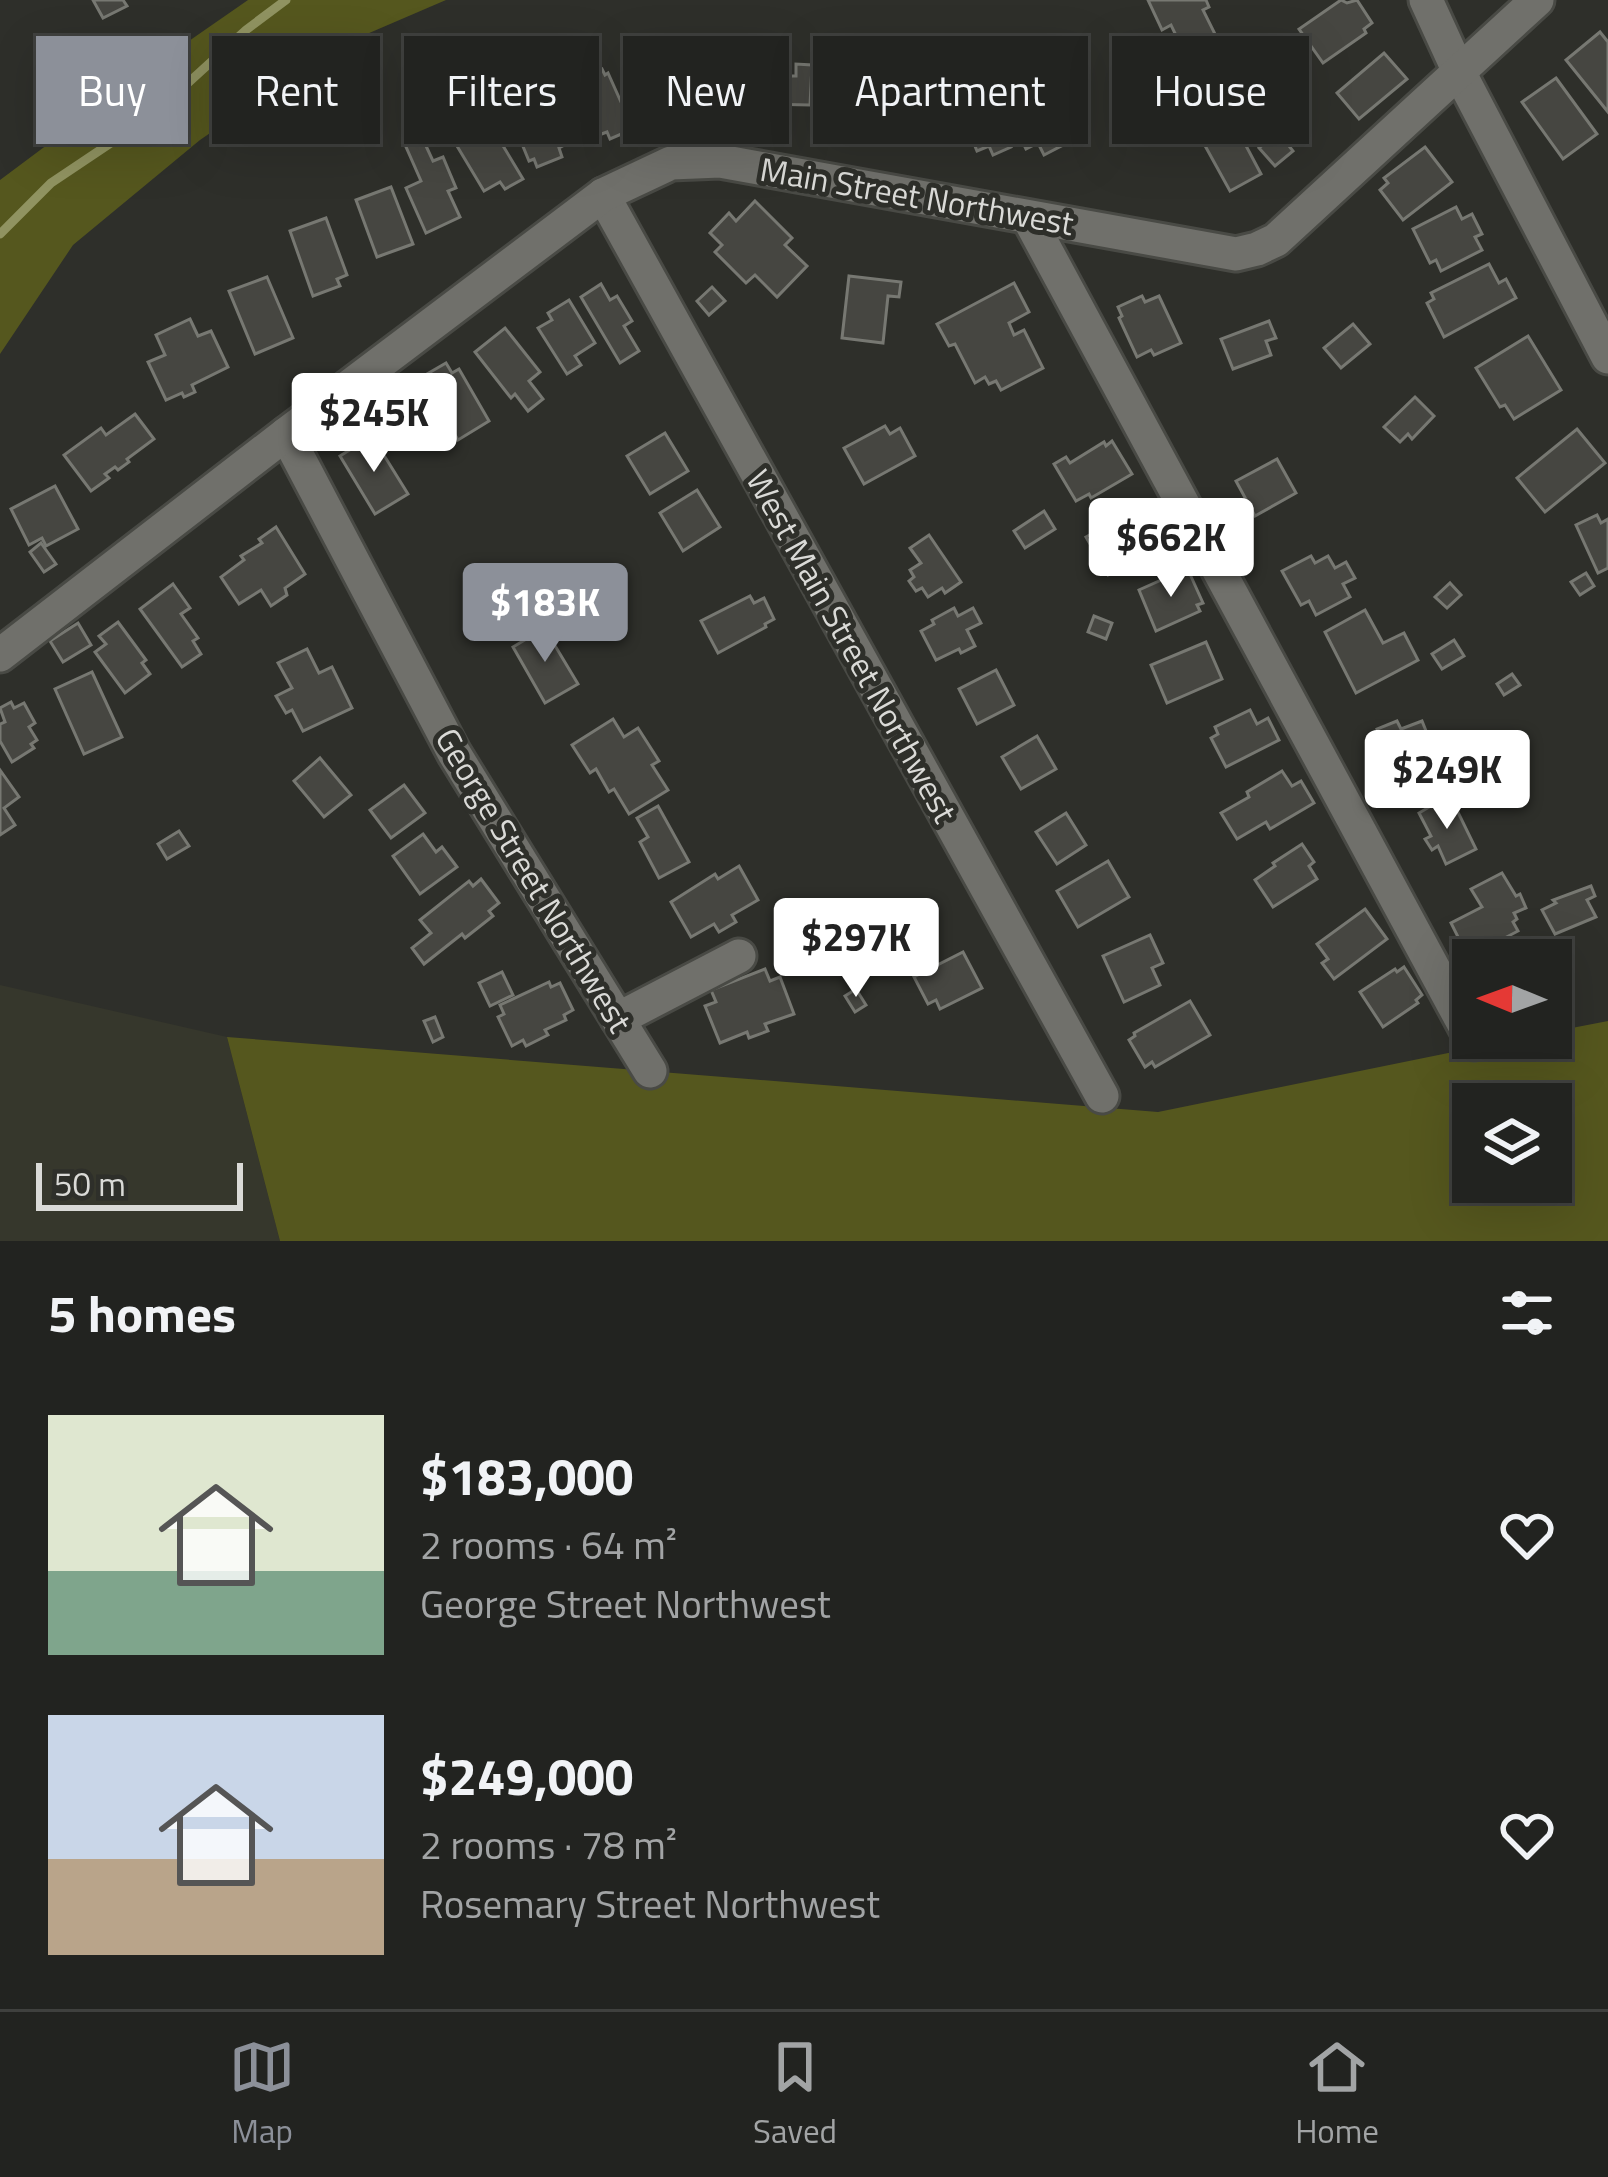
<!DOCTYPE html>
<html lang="en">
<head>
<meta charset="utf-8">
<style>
	:root { --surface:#222320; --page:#2e2f2d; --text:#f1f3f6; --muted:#a2a4a5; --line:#3f403e; --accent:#8c9099 }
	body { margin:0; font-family:"Titillium Web",sans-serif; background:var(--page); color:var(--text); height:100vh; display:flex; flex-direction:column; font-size:45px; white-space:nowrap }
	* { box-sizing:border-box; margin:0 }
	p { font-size:39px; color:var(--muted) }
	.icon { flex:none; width:66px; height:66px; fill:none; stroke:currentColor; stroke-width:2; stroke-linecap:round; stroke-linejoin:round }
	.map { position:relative; height:1241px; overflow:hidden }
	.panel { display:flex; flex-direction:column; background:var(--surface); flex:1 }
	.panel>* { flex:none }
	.hud { position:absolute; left:36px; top:36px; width:1536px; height:108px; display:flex; gap:24px }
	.needle { width:78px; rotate:271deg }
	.controls { position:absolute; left:1452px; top:939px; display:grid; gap:24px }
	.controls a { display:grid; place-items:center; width:120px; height:120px; border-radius:0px; background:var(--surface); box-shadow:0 12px 48px #0002,0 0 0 3px var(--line); font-size:60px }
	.scale { position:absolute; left:36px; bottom:30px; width:207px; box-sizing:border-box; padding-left:12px; border:6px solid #dadad7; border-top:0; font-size:33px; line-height:42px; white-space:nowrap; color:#dadad7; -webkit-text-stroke:9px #2e2f2a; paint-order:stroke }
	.price { position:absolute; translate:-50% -102px; padding:0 27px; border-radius:12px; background:#fff; color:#222; font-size:39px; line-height:78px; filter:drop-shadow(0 3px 6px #0008) }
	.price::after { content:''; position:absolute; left:50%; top:72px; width:36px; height:27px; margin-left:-18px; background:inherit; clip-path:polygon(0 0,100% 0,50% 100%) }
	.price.selected { background:var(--accent); color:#fff }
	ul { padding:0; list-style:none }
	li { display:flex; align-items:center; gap:36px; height:300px; padding:0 48px }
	li span { display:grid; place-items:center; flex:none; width:336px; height:240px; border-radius:0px; color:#555 }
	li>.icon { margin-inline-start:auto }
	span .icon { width:144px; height:144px; fill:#fffc; stroke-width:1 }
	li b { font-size:51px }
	h2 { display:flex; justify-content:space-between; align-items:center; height:144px; padding:0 48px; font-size:51px }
	.tag { padding:0 42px; border-radius:0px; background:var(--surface); box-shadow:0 12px 48px #0002,0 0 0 3px var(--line); font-size:42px; line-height:108px }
	.tag.selected { background:var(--accent); color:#fff }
	.menu { display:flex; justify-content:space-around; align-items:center; height:168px; border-top:3px solid var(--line); background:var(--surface); font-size:33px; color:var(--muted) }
	.menu a { display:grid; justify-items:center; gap:6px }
	.menu .selected { color:var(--accent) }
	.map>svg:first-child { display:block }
	.built { fill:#36372c }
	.green { fill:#55571e; fill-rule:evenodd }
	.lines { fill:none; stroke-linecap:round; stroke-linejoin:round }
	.stream { stroke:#909361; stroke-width:9 }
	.building { fill:#464641; stroke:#777872; stroke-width:3 }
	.minor-casing { stroke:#494a45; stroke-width:39 }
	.minor { stroke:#70706b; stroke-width:33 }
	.labels { text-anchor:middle; stroke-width:10; stroke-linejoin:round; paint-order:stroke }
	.street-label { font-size:33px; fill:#dadad7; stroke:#2e2f2a }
</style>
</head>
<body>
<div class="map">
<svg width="1608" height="1241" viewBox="0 0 1608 1241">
	<rect width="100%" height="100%" fill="#2e2f2a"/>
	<!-- built -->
	<polygon class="built" points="0,985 227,1037 280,1241 0,1241"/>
	<!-- green -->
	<g class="green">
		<polygon points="248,0 446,0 332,49 200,140 73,245 0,354 0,180 150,68"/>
		<path d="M1608 1021V1241H280L227 1037 1158 1112 1522 1038H1551V1032ZM1473 1104H1551V1182H1473Z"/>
	</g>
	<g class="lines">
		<!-- stream -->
		<polyline class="stream" points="0,234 51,183 154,114 246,30 286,0"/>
	</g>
	<!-- building -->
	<g class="building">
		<polygon points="93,0 123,0 127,6 103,18"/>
		<polygon points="1148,0 1206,0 1209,7 1203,10 1215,34 1183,50 1171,25 1162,30"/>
		<polygon points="1341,0 1347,3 1357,0 1372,23 1364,29 1366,33 1323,63 1299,29"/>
		<polygon points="1600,32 1608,42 1608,112 1566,60"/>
		<polygon points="543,38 551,60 515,75 506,54"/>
		<polygon points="670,39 679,59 670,64 684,96 679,98 683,107 650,122 623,60"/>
		<polygon points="882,41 920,49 904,120 897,118 894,131 864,124"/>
		<polygon points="1384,53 1407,79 1359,119 1337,93"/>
		<polygon points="723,63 782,65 782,76 796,76 796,64 812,65 810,105 722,103"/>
		<polygon points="590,69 592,73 602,69 605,75 608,73 633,129 610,139 607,132 596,136 570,77"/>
		<polygon points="1556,78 1597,134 1563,159 1522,102"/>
		<polygon points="1276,89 1287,105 1266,120 1255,103"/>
		<polygon points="1038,90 1065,144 1044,155 1038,143 1026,149 1005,106"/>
		<polygon points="551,93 558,112 553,114 556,122 568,117 577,138 559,148 562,157 537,167 534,159 529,161 506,105 531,94 534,100"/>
		<polygon points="989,95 1011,147 993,155 989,146 977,151 959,107"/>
		<polygon points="485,116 523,179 505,189 500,182 484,191 451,136"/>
		<polygon points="1235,125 1261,174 1230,191 1203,142"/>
		<polygon points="1278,132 1293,151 1275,166 1259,148"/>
		<polygon points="420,133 433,161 443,157 456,188 448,191 460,217 426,233 406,188 421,181 403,140"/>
		<polygon points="1425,147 1452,182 1403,220 1380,190 1388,183 1384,178"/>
		<polygon points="391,187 413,244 377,257 356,200"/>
		<polygon points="755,201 792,238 785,245 807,266 777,297 755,275 746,283 715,252 722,245 710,233 729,213 736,221"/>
		<polygon points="1456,207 1462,219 1472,214 1482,234 1475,237 1482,250 1441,271 1436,260 1430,263 1413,229"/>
		<polygon points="326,218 347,275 337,279 340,286 313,296 290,231"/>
		<polygon points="1489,264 1499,283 1506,279 1516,298 1444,337 1427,303 1434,299 1431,293"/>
		<polygon points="849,276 901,282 899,297 888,296 883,343 842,338"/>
		<polygon points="267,277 293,338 255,354 229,291"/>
		<polygon points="1014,283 1029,312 1009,323 1014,335 1024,330 1043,368 1001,390 996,381 989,384 985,377 975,383 955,344 949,346 937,324"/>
		<polygon points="601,284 610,300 617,296 632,321 624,326 639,351 620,363 581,297"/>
		<polygon points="712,287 725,301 709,315 697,301"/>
		<polygon points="1142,296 1145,302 1159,296 1181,343 1154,355 1151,350 1137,357 1119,318 1122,316 1118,307"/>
		<polygon points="569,300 595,343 575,356 581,365 567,374 538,328 552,320 548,313"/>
		<polygon points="190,319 198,336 211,331 228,367 192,385 195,392 184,397 182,393 166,400 148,362 165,355 156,335"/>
		<polygon points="1269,321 1276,338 1266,341 1271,355 1233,369 1221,339"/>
		<polygon points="1353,324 1370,344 1341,368 1324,348"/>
		<polygon points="505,328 540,372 529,381 543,399 528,411 515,394 511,398 475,352"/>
		<polygon points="1528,336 1561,390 1514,419 1505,405 1500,407 1476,368"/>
		<polygon points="446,363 452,373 459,369 489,421 458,440 427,386 433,383 427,374"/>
		<polygon points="1415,397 1434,416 1412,439 1408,434 1400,442 1384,427"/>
		<polygon points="135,414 154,439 127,459 129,462 118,470 115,467 105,474 109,478 91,491 64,455 101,428 106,435"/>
		<polygon points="885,426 890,434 900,428 915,456 864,484 844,448"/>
		<polygon points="1577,429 1605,463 1545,512 1517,478"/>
		<polygon points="665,433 688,471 650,494 627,456"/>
		<polygon points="372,436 408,494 375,514 340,456"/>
		<polygon points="1112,441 1132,474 1091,498 1089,494 1076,501 1054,464 1066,457 1070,463 1104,442 1106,446"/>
		<polygon points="1277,459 1296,493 1255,516 1236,481"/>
		<polygon points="55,486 78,529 46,546 42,538 29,545 11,509"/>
		<polygon points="697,490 720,527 683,551 660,513"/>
		<polygon points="1044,511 1055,529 1025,548 1014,531"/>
		<polygon points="1128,513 1150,552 1108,575 1086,537"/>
		<polygon points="1597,515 1601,523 1608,519 1608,568 1598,573 1576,525"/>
		<polygon points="276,527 305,574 285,588 287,595 271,606 261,590 239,604 221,577 244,560 241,556 262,543 259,539"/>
		<polygon points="929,535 961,582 945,593 942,588 928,597 922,588 916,591 909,581 914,577 910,570 921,563 910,548"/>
		<polygon points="41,543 56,564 44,572 30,552"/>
		<polygon points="1311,556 1315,563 1328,556 1335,568 1346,562 1355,578 1343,584 1350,597 1316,615 1309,601 1301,605 1282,571"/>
		<polygon points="1189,572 1203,603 1197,605 1200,611 1156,631 1139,590 1177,573 1179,577"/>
		<polygon points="1586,573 1594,586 1580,595 1571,582"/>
		<polygon points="1450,583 1461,595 1447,608 1435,597"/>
		<polygon points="173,584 190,608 181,614 198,638 193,641 201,654 182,667 140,609"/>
		<polygon points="750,596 754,603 764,598 774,619 765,624 766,627 718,653 701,621"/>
		<polygon points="575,597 590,622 571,634 556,609"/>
		<polygon points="954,608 958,616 973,608 981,623 967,630 975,646 961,653 959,649 936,660 921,631 934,624 932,620"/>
		<polygon points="1365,610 1383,643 1404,633 1418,660 1356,693 1325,632"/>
		<polygon points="1094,616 1112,623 1106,639 1088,632"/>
		<polygon points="118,622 146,660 142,663 150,674 125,693 95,652 106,644 99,636"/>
		<polygon points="78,623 91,645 63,662 50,641"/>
		<polygon points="542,624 578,684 545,703 513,647 533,635 530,631"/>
		<polygon points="1454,640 1464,656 1442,669 1432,654"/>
		<polygon points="1206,642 1222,679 1167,703 1151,665"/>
		<polygon points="307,649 319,673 332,667 352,708 303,731 292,710 286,713 276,696 292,688 278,663"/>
		<polygon points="996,670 1014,705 977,724 959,689"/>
		<polygon points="92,672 122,737 84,754 55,689"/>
		<polygon points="1512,674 1520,685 1504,695 1497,684"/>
		<polygon points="11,702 14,708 24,703 35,723 29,727 37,740 31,744 34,748 12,762 0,741 0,724 5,722 0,708"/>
		<polygon points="1250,710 1257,724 1268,718 1279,740 1226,767 1211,738 1218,734 1215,727"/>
		<polygon points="613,719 624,737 638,728 659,761 652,765 668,790 629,814 614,789 609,792 596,769 590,773 572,745"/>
		<polygon points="1397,721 1401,729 1422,721 1428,736 1423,737 1434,765 1423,769 1429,783 1416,788 1412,776 1397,781 1377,729"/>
		<polygon points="1037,736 1056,769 1021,789 1002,757"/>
		<polygon points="320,758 351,795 324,817 294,781"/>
		<polygon points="0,770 19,797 4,808 15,825 0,835"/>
		<polygon points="1282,771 1292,786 1301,781 1314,803 1270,829 1266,822 1237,839 1221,813 1249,797 1247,792"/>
		<polygon points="404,785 425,813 391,838 370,810"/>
		<polygon points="1436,803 1440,811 1454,804 1476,849 1446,864 1438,846 1432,850 1425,839 1431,836 1419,813"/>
		<polygon points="658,806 689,862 659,878 640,842 648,837 637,818"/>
		<polygon points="1066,813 1086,845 1057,864 1036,832"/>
		<polygon points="179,831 189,846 167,859 158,844"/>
		<polygon points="423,834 436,852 442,847 457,867 420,894 393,856"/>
		<polygon points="1302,844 1314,862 1309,866 1317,879 1273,907 1255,880 1275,866 1273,863"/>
		<polygon points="1108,861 1129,897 1078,927 1057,891"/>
		<polygon points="739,866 758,900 732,915 736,922 719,932 714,924 691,937 671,902 715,874 718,879"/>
		<polygon points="1502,873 1516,896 1520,894 1526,908 1514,913 1517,919 1513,922 1518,931 1474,954 1473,939 1462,945 1451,923 1482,907 1471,889"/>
		<polygon points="481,879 499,903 489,911 493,916 465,938 462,934 424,964 412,948 431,933 420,920 469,881 473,886"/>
		<polygon points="1591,886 1595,896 1587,900 1596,917 1555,934 1542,910 1556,903 1553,900"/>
		<polygon points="1365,909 1387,939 1334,979 1322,963 1328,959 1317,944"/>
		<polygon points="1150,935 1163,963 1152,968 1160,985 1124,1002 1103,956"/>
		<polygon points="963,952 982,988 940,1009 936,1000 928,1004 914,977"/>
		<polygon points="1404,967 1422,995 1416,1000 1418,1003 1383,1027 1360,992 1395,969 1397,972"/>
		<polygon points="765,969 770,981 780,977 794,1014 765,1024 768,1031 749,1038 747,1032 720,1043 705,1006 716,1002 711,990"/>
		<polygon points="502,972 513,995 490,1006 479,983"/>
		<polygon points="549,982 551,987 560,983 573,1010 564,1015 566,1020 545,1030 548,1035 526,1046 523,1040 512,1046 498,1017 504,1014 500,1005"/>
		<polygon points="856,989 866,1005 855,1012 845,996"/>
		<polygon points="1190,1001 1210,1035 1155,1067 1152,1062 1145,1067 1129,1040 1135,1036 1134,1033"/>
		<polygon points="435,1017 443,1037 433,1042 424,1021"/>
	</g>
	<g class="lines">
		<!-- minor casing -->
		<g class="minor-casing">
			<g id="minor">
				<polyline points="1426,0 1459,72 1608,357"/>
				<polyline points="603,195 1102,1096"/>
				<polyline points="1028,217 1474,1043"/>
				<polyline points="286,434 454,753 650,1071"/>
				<polyline points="0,655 286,434 603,195 671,163 720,161 1236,254 1257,249 1276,240 1537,0"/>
				<polyline points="618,1019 739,956"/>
			</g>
		</g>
		<!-- minor -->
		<use href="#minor" class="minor"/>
	</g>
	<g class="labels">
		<!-- street labels -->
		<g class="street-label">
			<text transform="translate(917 196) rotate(10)" y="12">Main Street Northwest</text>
			<text transform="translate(852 646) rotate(61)" y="12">West Main Street Northwest</text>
			<text transform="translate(534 880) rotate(59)" y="12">George Street Northwest</text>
		</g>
	</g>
</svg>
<div class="controls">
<a><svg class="needle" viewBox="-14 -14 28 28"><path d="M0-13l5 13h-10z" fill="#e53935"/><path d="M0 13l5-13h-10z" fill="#a2a4a5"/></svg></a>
<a><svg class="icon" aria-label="layers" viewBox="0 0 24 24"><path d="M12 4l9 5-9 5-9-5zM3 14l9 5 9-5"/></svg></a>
</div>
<div class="scale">50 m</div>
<b class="price" style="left:374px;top:475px">$245K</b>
<b class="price" style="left:1171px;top:600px">$662K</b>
<b class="price selected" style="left:545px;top:665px">$183K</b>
<b class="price" style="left:1447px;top:832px">$249K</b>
<b class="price" style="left:856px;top:1000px">$297K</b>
<div class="hud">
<a class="tag selected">Buy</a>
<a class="tag">Rent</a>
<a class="tag">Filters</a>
<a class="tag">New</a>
<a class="tag">Apartment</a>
<a class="tag">House</a>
</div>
</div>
<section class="panel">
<h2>5 homes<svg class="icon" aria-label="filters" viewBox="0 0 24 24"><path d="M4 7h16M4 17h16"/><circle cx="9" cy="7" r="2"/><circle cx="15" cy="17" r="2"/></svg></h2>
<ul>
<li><span style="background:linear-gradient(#dfe7d0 65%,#7fa58c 0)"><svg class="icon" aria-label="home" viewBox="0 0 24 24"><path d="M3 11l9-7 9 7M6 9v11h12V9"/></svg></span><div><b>$183,000</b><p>2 rooms · 64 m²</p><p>George Street Northwest</p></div><svg class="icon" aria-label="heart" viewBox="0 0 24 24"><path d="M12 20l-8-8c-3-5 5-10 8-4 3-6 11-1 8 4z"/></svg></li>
<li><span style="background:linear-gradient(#c9d6e8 60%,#b9a48a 0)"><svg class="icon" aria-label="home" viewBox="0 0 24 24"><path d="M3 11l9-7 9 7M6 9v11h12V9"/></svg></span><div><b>$249,000</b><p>2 rooms · 78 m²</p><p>Rosemary Street Northwest</p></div><svg class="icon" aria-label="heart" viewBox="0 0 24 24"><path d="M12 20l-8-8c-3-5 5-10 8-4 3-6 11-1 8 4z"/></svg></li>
</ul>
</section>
<nav class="menu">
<a class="selected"><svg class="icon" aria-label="map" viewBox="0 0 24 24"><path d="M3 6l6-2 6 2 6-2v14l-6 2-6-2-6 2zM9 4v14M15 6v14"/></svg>Map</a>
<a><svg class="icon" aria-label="saved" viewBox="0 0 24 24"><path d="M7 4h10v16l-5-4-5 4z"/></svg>Saved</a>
<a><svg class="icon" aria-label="home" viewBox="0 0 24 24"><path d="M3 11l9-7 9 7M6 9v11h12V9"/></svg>Home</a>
</nav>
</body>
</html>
